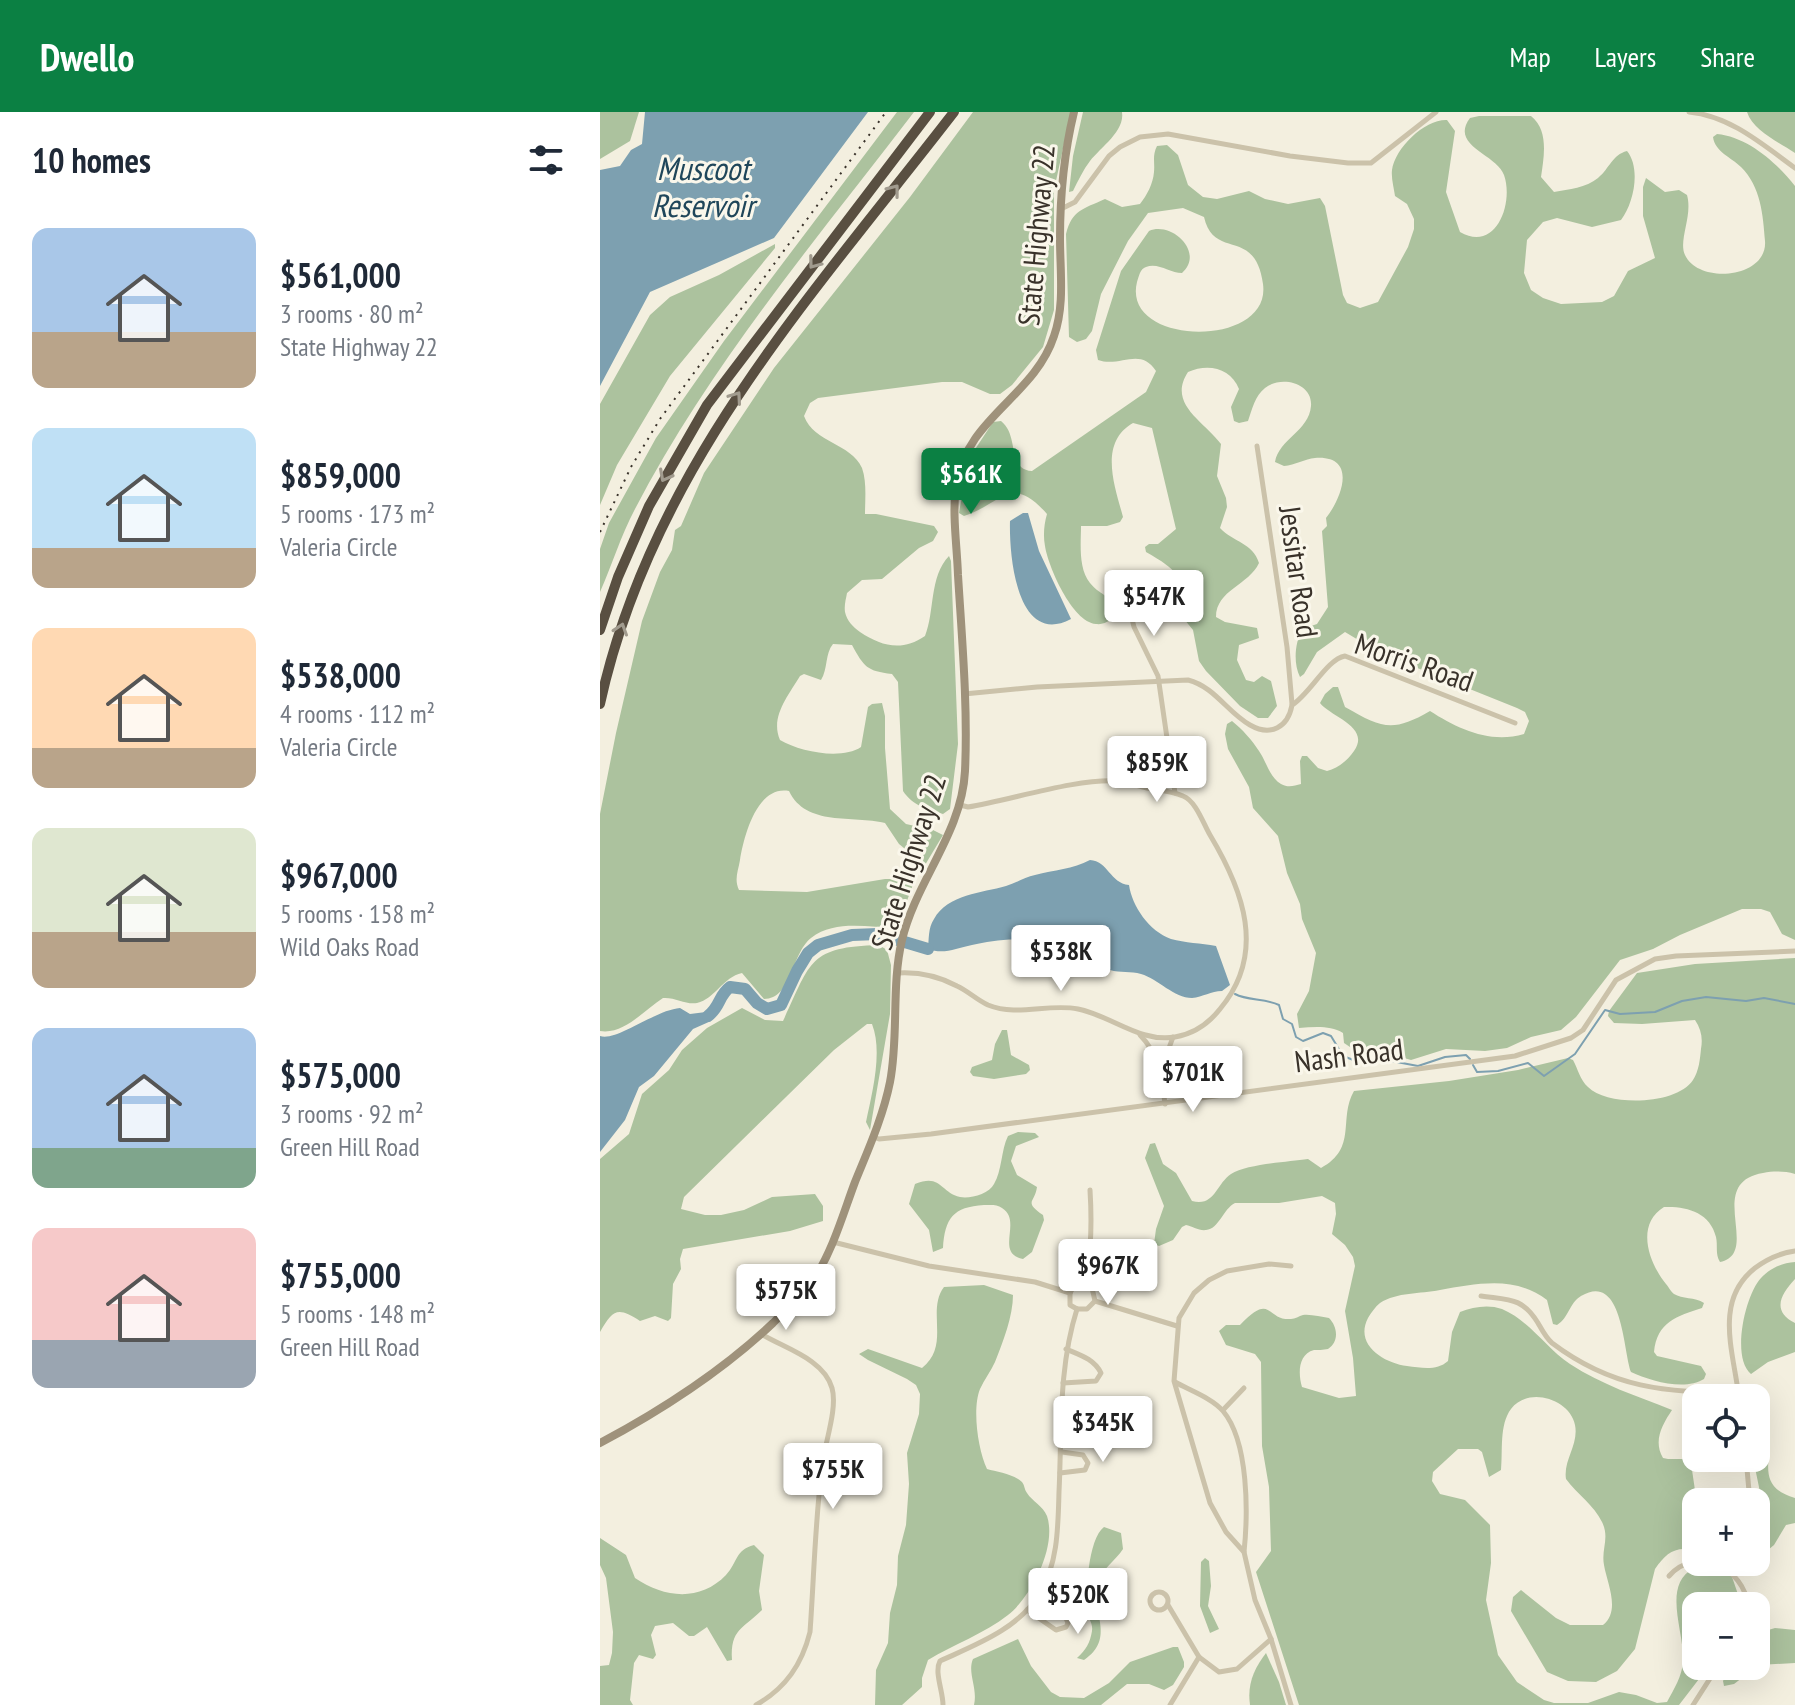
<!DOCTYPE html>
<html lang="en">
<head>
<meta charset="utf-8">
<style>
	:root { --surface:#fff; --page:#f6f6f7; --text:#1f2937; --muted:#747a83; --accent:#0b8043 }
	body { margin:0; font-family:"PT Sans Narrow",sans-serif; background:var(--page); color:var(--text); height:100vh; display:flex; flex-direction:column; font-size:30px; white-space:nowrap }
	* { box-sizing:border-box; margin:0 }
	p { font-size:26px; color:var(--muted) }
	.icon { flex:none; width:44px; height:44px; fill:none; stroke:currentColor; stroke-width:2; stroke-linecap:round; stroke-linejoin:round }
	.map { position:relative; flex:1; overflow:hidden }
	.drawer { display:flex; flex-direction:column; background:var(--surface); width:600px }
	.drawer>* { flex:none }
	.controls { position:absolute; left:1082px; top:1272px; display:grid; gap:16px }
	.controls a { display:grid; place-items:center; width:88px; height:88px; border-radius:16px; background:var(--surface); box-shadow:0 8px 32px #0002; font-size:40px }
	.price { position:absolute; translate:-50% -68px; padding:0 18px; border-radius:8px; background:#fff; color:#222; font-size:26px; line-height:52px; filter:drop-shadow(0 2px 4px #0008) }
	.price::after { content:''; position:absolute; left:50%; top:48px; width:24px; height:18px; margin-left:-12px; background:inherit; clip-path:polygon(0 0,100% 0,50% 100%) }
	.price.active { background:var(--accent); color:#fff }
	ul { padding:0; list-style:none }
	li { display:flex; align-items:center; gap:24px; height:200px; padding:0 32px }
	li span { display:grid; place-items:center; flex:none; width:224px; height:160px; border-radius:16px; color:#555 }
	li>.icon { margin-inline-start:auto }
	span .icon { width:96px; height:96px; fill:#fffc; stroke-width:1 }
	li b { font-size:34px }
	h2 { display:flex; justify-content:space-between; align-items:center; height:96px; padding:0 32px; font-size:34px }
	header { display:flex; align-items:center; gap:48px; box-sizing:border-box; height:112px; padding:0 40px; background:var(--accent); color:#fff }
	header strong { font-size:38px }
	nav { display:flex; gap:44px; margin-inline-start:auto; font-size:28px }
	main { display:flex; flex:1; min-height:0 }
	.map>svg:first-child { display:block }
	.green { fill:#acc29e }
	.water { fill:#7da0b0 }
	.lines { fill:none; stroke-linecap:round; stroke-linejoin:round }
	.stream { stroke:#7da0b0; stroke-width:2 }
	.river { stroke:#7da0b0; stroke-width:12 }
	.street { stroke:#cbc2aa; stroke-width:5 }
	.secondary { stroke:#9f927b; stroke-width:8 }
	.highway { stroke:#594f41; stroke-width:10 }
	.rail { stroke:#39322a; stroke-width:2; stroke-dasharray:2 6; stroke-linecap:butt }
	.oneway { stroke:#a19b8e }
	.labels { text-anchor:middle; stroke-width:6; stroke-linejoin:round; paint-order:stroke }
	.street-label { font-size:30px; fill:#39322a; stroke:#faf7eb }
	.water-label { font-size:32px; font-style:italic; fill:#1f465a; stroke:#faf7eb }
</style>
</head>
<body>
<header>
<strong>Dwello</strong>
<nav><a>Map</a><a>Layers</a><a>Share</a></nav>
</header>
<main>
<section class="drawer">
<h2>10 homes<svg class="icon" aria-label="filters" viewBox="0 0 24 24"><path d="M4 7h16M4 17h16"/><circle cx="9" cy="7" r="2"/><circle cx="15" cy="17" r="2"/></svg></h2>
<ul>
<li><span style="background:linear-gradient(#a9c7e8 65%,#b9a48a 0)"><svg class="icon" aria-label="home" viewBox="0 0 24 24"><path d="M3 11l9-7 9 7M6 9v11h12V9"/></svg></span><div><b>$561,000</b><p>3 rooms · 80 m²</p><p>State Highway 22</p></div></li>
<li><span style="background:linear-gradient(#bfe0f5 75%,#b9a48a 0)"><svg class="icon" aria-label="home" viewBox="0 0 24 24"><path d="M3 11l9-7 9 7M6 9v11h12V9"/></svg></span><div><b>$859,000</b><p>5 rooms · 173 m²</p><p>Valeria Circle</p></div></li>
<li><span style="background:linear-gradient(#ffd9b3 75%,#b9a48a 0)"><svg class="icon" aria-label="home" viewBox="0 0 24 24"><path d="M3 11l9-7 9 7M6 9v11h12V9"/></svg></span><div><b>$538,000</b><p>4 rooms · 112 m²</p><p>Valeria Circle</p></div></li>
<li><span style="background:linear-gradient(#dfe7d0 65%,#b9a48a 0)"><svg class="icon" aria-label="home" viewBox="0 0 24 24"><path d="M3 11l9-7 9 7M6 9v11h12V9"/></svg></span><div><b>$967,000</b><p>5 rooms · 158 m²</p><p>Wild Oaks Road</p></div></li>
<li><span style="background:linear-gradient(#a9c7e8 75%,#7fa58c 0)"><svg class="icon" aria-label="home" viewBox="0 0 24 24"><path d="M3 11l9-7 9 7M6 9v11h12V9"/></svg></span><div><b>$575,000</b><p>3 rooms · 92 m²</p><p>Green Hill Road</p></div></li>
<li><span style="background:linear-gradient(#f6c9c9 70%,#9aa5b1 0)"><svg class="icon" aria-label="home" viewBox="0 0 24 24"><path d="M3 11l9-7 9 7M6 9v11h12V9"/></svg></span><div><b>$755,000</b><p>5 rooms · 148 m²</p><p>Green Hill Road</p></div></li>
</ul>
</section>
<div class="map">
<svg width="1195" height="1593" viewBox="0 0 1195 1593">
	<rect width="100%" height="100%" fill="#f3efdf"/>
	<!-- green -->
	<g class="green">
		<polygon points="0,0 39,0 30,29 0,47"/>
		<path d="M297 0H314C216 128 110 253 35 397 21 423 12 453 0 480V437L9 411 56 326 124 229Z"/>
		<path d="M373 0H471L454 78V198L443 235 412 273 400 282H390L362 270H342L218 286 210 291 204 304C214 331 251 331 262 356 267 370 265 388 265 402H276L334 414 338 420 333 429 319 436 282 467 262 468 247 481C246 487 244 493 245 500 247 509 253 515 260 520 281 534 302 540 325 524 335 499 329 465 349 444L351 449 358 632 350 697 343 702C327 697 313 694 303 679L298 570 292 562C267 559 264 555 252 533L233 532C225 541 228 557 221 568L204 562 200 564C188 584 170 605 180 628 200 640 242 648 261 635L268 595 272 592 282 591 285 604V636L290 697 306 712 333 718 343 723 325 753 299 732 285 711C253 703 206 715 189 679 157 673 144 724 140 748 138 760 134 767 139 778L207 780 285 767H315L297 816C269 816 236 807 211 826 191 842 192 887 164 887L142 861C123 865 115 887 97 891 86 893 75 885 63 886 44 898 24 923 0 919V702L16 621 42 509 60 460 72 438 75 418 81 414 104 361 174 256 310 85Z"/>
		<path d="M483 0H522C525 19 501 35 490 49 483 58 478 69 473 79L469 80 473 44Z"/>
		<path d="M1147 0H1195V41C1179 30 1153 19 1147 0Z"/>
		<path d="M879 4H931C949 18 944 45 941 65L954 80C969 77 986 76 998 66 1010 56 1012 43 1027 39 1041 56 1034 91 1021 108L992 115 957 106 943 110 927 128 924 161 931 178 943 186 961 192 1002 190 1014 184 1028 159 1055 146 1043 104V75L1046 66 1065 80 1079 78 1087 83C1093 104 1078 128 1085 143 1099 173 1168 166 1165 129 1163 103 1161 75 1141 55 1131 45 1115 40 1113 25L1117 22C1148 25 1177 51 1195 74V828L1182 822 1170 800 1161 797H1142L1080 823 1053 837 1020 848 976 905 961 918 931 925 907 936 885 939 846 937 811 948 787 941 756 939 744 931 743 921C730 913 714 915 699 916L697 902 709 879 716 841 702 807 700 792 687 761 678 724 653 696 649 675 628 637 625 622 627 612 632 609C642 617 652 628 659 639 666 649 670 666 681 672 688 676 694 674 701 672L700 649 702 644H707L718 656 727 659C738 656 747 649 754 639 771 615 731 605 720 591L725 582 733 575H738L745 595C782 616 792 621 830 599 858 617 890 632 924 622L929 609 925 600 917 596 780 541 745 520 717 540 704 562 700 565C693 551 695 531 702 517L717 512 728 495 722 419 727 414 726 406C742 386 758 343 715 346 705 347 695 353 684 354L675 350C679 327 709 319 711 294 713 271 681 263 665 276 655 284 652 297 648 309L639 311 634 309 631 295 639 277C631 256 608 251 588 260 567 292 604 309 621 332L617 364 626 386 627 395 620 416C633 430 653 431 659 451 649 473 616 478 616 505L625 510 657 516 659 526 639 533 637 548 646 568 654 570 662 564 671 569 677 594 668 606H658L640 594 606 559 599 549 593 518 584 507C585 466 581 460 546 440L545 435 549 432H558L576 417 552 316 533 311C498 331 515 375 523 405L520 410 507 414H481C481 431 478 456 490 471 502 486 514 481 514 506 509 509 503 513 496 512 472 510 448 454 445 434 443 424 444 412 447 402 411 361 401 392 364 404L359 401 368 348 393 310 401 309C420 324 406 357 432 359L546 280 556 259C540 234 520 256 498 248L496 238 521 159 549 119C572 109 605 141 582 161 570 161 558 150 546 155 540 157 539 164 537 170 521 235 672 237 663 172 655 114 614 149 604 105L583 96 548 101 528 129 501 182 492 219 486 227 477 230 469 225 466 122C472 98 483 97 505 87L522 95 540 92C547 83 553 72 554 60 555 50 552 44 557 34L567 33 578 43 588 73 603 85 617 87 649 79 665 87 688 92 720 86 725 94 743 183 747 191 760 196 778 190 808 135 814 117V107L807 92 795 84C794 76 791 66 792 58 795 36 825 7 847 8L855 19 846 80 860 120C896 141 914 91 904 63 897 42 849 34 870 6Z"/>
		<polygon points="175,132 175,136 70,264 17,353 0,393 0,292 50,203 70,185 119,163"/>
		<path d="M279 833 287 838 291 853 290 902 270 1018 266 1010C272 981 283 940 272 912H267L234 938 84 1085 81 1097 105 1103H121L144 1098 172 1085 215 1082 223 1094V1109L190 1119 83 1137 80 1147 81 1157 73 1172 71 1206 68 1209 55 1204 40 1209C17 1194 13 1198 0 1220V1047L29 1022 42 982 69 958 82 938 107 916 142 896 165 908 183 909C211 850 208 835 279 833Z"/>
		<path d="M1195 846V1062C1184 1059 1174 1059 1163 1061 1104 1071 1162 1141 1120 1150 1115 1142 1118 1134 1116 1125 1110 1100 1086 1094 1064 1095 1035 1113 1049 1151 1066 1172 1069 1175 1070 1179 1074 1182 1082 1187 1095 1185 1104 1191L1102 1196C1077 1204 1057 1210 1054 1240L1057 1244 1101 1254 1106 1262 1104 1267C1085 1279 1050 1269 1031 1260 1023 1239 1023 1159 981 1184 969 1191 969 1206 957 1213L953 1212 947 1188C915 1163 876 1172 840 1178 820 1182 797 1180 780 1191 775 1195 771 1201 768 1206 754 1233 784 1251 807 1254 822 1256 837 1259 848 1249L852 1220 860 1200C873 1195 888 1192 902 1197 930 1209 946 1236 970 1252 1002 1273 1037 1284 1072 1298 1062 1313 1053 1329 1063 1346L1068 1347H1100L1095 1349 1092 1358 1096 1385V1439C1076 1433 1066 1441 1055 1457L1035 1537 1017 1559 996 1570 968 1569 947 1560 911 1499 913 1485 921 1478 956 1506 970 1513H1003C1021 1499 1007 1471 1004 1453 1001 1437 1010 1426 1002 1410 994 1393 977 1382 966 1367 963 1348 979 1333 975 1313 970 1287 928 1274 911 1297 899 1313 903 1339 901 1358L889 1365 882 1340 878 1337H858L833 1360 832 1369 840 1382 865 1388 890 1413 891 1451 886 1488 898 1543 917 1570 944 1588 954 1591H988L1019 1580 1036 1583 1057 1591 1067 1590C1074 1577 1082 1564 1083 1550 1085 1520 1061 1473 1094 1456L1131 1462 1142 1494H1096V1554H1109L1079 1593H699L656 1460 671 1439 669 1375 662 1334 661 1250 655 1242 626 1233 619 1219 626 1213H640C672 1179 666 1209 691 1207 695 1207 699 1204 703 1203 711 1202 721 1205 729 1206 738 1215 739 1230 728 1237 723 1238 718 1238 714 1238 698 1242 698 1262 702 1275L739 1286 756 1284 753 1246 745 1199 755 1154 753 1145 745 1133 732 1122 736 1102 735 1091 722 1084 679 1091H635C623 1097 619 1117 606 1118 599 1119 592 1114 586 1113L582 1115 573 1128 559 1134 554 1132 556 1117 564 1094 545 1046 550 1032 555 1031 563 1052 576 1061 592 1089C615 1095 616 1072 631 1062 647 1052 687 1050 708 1047L721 1056C758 1036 738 1007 754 979L849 969 918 958 968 946 973 948C978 957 980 968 988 975 1008 995 1077 993 1093 968 1099 959 1100 947 1101 937 1103 926 1101 917 1095 908L1042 912 1014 911 1008 904 1009 899 1037 861 1095 852Z"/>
		<polygon points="402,918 407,918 411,943 429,953 430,958 426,962 394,967 373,964 370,960 372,955 392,948 395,932"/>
		<path d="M418 1020 435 1021 439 1025 416 1034 411 1049 417 1063 437 1075C435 1091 423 1089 443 1103L444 1108 432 1140 423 1147C394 1141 423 1109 402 1096 397 1092 390 1093 384 1093 353 1095 345 1106 343 1136L333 1140 329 1118 309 1092 315 1072C341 1061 340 1080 360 1085 370 1087 389 1082 394 1072 402 1059 401 1038 408 1024Z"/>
		<path d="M1195 1150V1167C1181 1182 1171 1199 1195 1211V1240L1168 1250 1151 1262C1131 1246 1145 1183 1161 1166 1170 1156 1182 1151 1195 1150Z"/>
		<path d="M384 1173 413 1183C413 1204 403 1230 395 1250 391 1259 384 1268 380 1277 372 1297 378 1338 387 1357 397 1360 414 1362 422 1370 425 1374 424 1377 427 1381 432 1389 443 1394 447 1404 457 1434 432 1484 408 1503 384 1522 354 1532 328 1548L322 1566V1575L302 1593H275L276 1558 288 1531 290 1501 297 1473 298 1444 306 1413 309 1372 307 1341 319 1302 320 1282 316 1273 307 1267 268 1248 259 1242 268 1237 322 1256C351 1233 326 1199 344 1175Z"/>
		<path d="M1161 1309C1185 1332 1145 1372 1195 1386V1411L1186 1413 1174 1433 1156 1448 1160 1380 1153 1346H1156V1310Z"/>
		<path d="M504 1415 521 1421 523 1437C516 1448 500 1459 497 1472 490 1498 517 1526 484 1548L477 1546C486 1538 490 1531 492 1519 493 1512 489 1508 488 1501 485 1482 488 1427 504 1415Z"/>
		<path d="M0 1426 26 1443 35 1466C64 1486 100 1490 126 1463 138 1450 135 1438 154 1433L164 1443 159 1479 162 1498C143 1517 130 1517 132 1548L127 1549 107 1515 94 1524H89L73 1511 55 1514 51 1523 56 1543 53 1547 39 1543 34 1551 30 1588 33 1593H0V1554L9 1553 12 1541 13 1520 6 1466 0 1453Z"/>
		<polygon points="605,1446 609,1449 611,1474 608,1494 619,1517 610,1521 600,1494 601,1450"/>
		<polygon points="1175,1516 1195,1518 1195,1551 1159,1553 1134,1572 1124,1574 1123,1569 1130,1554 1156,1554 1156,1530 1165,1519"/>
		<path d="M418 1527 431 1554 451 1580 460 1585 484 1586 509 1571 530 1550 573 1535H578L584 1550V1555L573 1573 564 1578 549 1572H527L501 1593H374C378 1576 367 1561 373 1547Z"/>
		<path d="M666 1541 679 1570 686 1593H650C647 1572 654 1557 666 1541Z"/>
	</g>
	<!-- water -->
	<g class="water">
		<polygon points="45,0 268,0 174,126 50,180 0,274 0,58 20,54 31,38 42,32"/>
		<path d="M423 401H428L439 439 471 507C416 536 409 441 410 409Z"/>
		<path d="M490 748C508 749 510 771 529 773 532 794 549 819 571 827 585 831 601 831 616 834L630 873 622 879C611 879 603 885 592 886 574 886 558 867 541 862 531 859 520 861 510 858 490 852 477 830 455 837 433 823 397 827 372 833 356 836 344 843 328 837 329 827 328 816 334 807 348 782 382 781 406 774 416 771 425 765 435 763 454 758 473 757 490 748Z"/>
		<path d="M80 896 90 902 106 900 111 909 93 917 54 964 39 975 25 1008 0 1040V924C16 930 55 898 80 896Z"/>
	</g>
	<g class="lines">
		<!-- stream -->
		<g class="stream">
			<path d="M635 882C648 889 664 886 679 893L683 907 692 912 696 925 703 929 723 921 731 924 743 944 756 949 786 948 818 954 845 945 866 943 870 947"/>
			<polyline points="873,953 877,960 898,959 928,951 944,964 975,942 1005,898 1020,902 1055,900 1082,889 1106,885 1146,889 1164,886 1195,892"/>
		</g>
		<!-- river -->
		<path class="river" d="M108 904C121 894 118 884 130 875L145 877 157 891 167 897 181 893 197 859 208 841 218 833 252 823 278 822 328 837"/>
		<!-- street -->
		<g class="street">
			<path d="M1089 0C1130 4 1162 32 1195 56"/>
			<polyline points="461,97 475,90 509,44 520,35 540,25 568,22 690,44 748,51 771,51 836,0"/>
			<polyline points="657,334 687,535 692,592"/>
			<polyline points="526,483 534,515 558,564 575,681"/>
			<path d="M364 582 437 575 588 568C615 575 627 600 650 613 671 625 688 615 692 593 710 582 727 547 745 544L915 611"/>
			<path d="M299 861C319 860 338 864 357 874 368 879 377 888 388 893 418 905 448 891 478 897 512 904 540 931 575 925 593 922 609 911 620 897 667 841 643 778 610 723 603 711 596 689 583 684 572 679 559 678 547 676 538 674 528 670 518 669 477 666 411 688 368 695L360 693"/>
			<path d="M540 923C559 942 562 966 565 992"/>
			<polyline points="561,958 573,925"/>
			<polyline points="273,1025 279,1027 331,1022 915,944 971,926 983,918 1016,868 1055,847 1076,844 1195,839"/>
			<polyline points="233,1130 329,1154 435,1170 470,1181"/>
			<polyline points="691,1154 669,1152 627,1159 609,1168 594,1181 579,1206 574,1269 610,1391 626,1420 644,1440 655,1488 671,1527 691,1593"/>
			<path d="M485 1170C492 1139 492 1110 490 1078"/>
			<polyline points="470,1181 475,1172 485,1170"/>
			<polyline points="470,1181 470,1193 477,1197"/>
			<path d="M881 1184C909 1188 922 1185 938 1211 942 1218 946 1226 952 1231 1013 1277 1065 1280 1138 1281"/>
			<polyline points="495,1189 577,1214"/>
			<polyline points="477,1197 487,1197 495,1189 492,1176 485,1170"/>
			<path d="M575 1270C589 1278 612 1286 623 1299 649 1330 648 1402 644 1440"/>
			<path d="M463 1271 496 1269 501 1261C494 1247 480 1243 466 1237"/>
			<path d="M1139 1286C1134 1241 1113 1189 1155 1156 1167 1147 1180 1141 1195 1139"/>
			<polyline points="623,1298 644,1276"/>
			<polyline points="1146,1346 1150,1390"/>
			<polyline points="460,1361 485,1358 488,1351 483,1343 462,1340"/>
			<path d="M1069 1464C1096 1433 1144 1455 1148 1494"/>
			<circle cx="559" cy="1489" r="9"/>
			<polyline points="568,1493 599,1545 619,1560 637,1557 671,1527"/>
			<polyline points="427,1498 456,1518 466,1515 468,1511 464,1501 439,1483"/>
			<path d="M156 1593C186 1576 202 1552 210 1520 214 1465 215 1410 222 1355 224 1333 238 1297 232 1276 224 1247 184 1236 161 1222"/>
			<path d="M343 1593C343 1579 334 1560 340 1549 375 1533 419 1517 440 1481 458 1451 458 1415 459 1380 462 1319 458 1257 477 1197"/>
			<polyline points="570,1593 599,1545"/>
			<polyline points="1093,1593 1118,1554"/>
		</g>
		<!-- secondary -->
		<path class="secondary" d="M0 1331C62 1298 121 1260 173 1211 187 1197 202 1183 214 1167 233 1138 243 1102 255 1070 268 1038 283 1005 290 970 299 924 291 874 302 828 316 769 362 721 365 659 368 595 362 528 358 463 357 434 352 402 356 373 367 305 434 285 454 224 465 193 460 159 460 127 460 85 464 41 474 0"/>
		<!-- highway -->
		<g class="highway">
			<polyline points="0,518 18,465 49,394 107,293 330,0"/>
			<path d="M0 592C51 357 211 185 354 0"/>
		</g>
		<!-- rail -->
		<polyline class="rail" points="0,420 31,355 60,307 286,0"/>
	</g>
	<!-- one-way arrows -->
	<defs><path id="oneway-chevron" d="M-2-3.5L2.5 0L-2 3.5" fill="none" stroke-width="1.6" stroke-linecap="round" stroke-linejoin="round" transform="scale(2)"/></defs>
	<g class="oneway">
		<use href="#oneway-chevron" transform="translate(294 78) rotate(-52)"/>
		<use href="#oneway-chevron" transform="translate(214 151) rotate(127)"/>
		<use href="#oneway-chevron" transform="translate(136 285) rotate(-55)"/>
		<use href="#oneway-chevron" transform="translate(65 364) rotate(118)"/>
		<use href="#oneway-chevron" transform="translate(21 517) rotate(-72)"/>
	</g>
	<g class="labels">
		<!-- street labels -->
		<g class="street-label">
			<text transform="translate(437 123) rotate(-85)" y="10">State Highway 22</text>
			<text transform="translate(698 460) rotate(82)" y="10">Jessitar Road</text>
			<text transform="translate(814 551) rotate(19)" y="10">Morris Road</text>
			<text transform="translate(309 750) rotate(-72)" y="10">State Highway 22</text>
			<text transform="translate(749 944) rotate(-7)" y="10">Nash Road</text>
		</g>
		<!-- water labels -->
		<g class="water-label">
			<text x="103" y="68">Muscoot<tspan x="103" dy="37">Reservoir</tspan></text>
		</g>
	</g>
</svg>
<div class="controls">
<a><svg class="icon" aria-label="locate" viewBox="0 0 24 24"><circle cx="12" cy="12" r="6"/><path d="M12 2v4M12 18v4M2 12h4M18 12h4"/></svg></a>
<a>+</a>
<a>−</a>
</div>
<b class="price active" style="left:371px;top:404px">$561K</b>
<b class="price" style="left:554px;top:526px">$547K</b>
<b class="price" style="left:557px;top:692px">$859K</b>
<b class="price" style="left:461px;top:881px">$538K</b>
<b class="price" style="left:593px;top:1002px">$701K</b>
<b class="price" style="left:508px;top:1195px">$967K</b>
<b class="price" style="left:186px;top:1220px">$575K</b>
<b class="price" style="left:503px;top:1352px">$345K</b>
<b class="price" style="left:233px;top:1399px">$755K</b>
<b class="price" style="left:478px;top:1524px">$520K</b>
</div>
</main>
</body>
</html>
